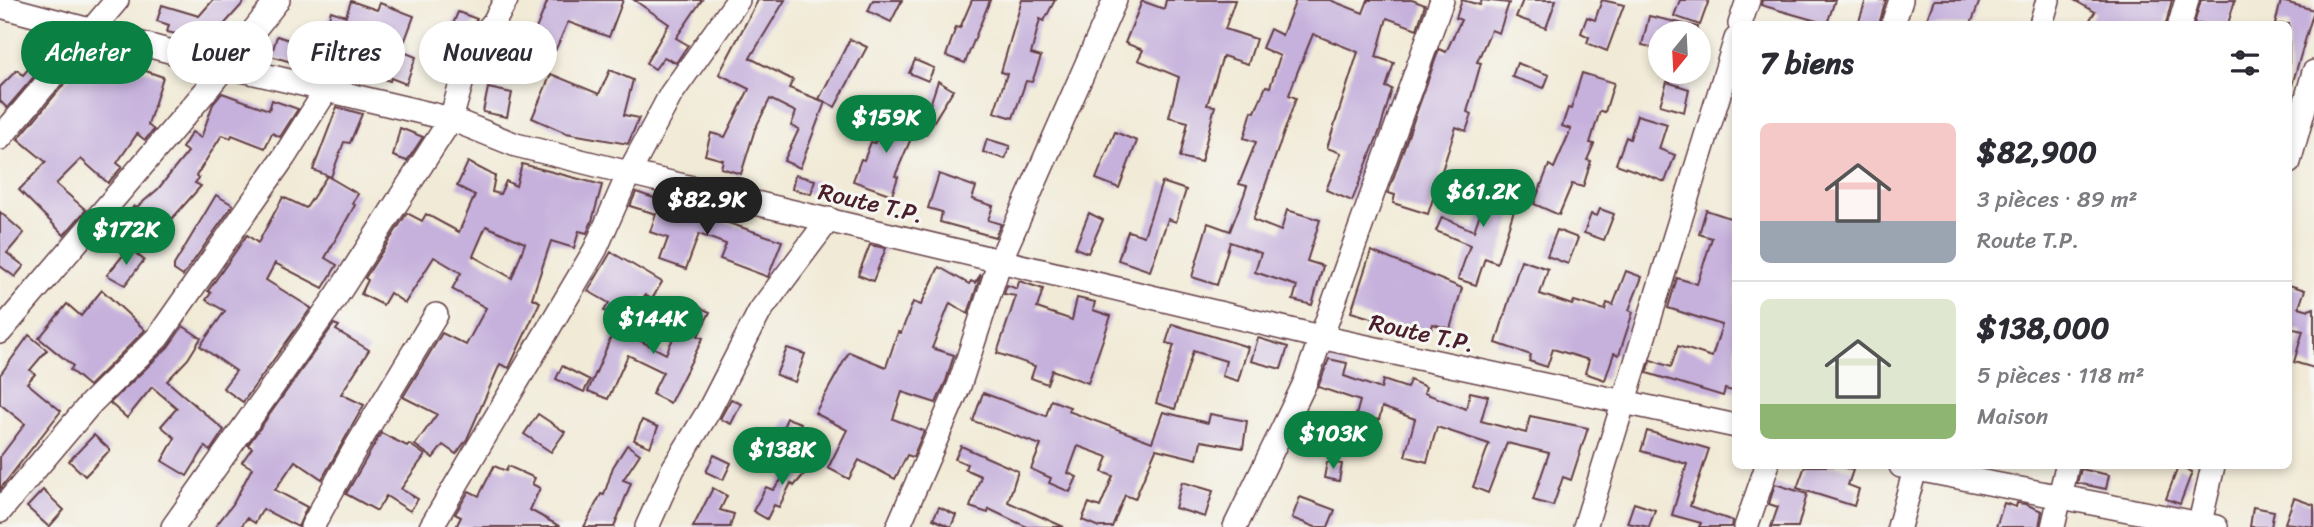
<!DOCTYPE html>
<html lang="fr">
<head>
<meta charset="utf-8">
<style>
	:root { --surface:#fff; --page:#f7f7f7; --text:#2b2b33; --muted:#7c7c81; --line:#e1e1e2; --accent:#0b8043 }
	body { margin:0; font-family:Sriracha,sans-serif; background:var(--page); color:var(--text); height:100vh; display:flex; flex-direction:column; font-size:26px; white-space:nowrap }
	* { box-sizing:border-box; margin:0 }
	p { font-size:23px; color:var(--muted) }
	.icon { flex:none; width:38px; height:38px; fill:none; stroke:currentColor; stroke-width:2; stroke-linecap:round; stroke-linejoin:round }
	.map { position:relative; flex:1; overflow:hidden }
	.sheet { position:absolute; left:1732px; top:21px; width:560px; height:448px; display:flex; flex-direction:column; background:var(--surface); border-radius:10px; box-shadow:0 4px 10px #0003 }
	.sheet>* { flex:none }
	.hud { position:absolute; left:21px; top:21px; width:665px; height:63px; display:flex; gap:14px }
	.needle { width:46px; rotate:198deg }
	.fabs { position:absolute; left:1648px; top:21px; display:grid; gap:14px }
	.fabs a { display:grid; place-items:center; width:63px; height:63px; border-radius:50%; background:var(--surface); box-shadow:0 4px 10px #0003; font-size:35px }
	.price { position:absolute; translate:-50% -60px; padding:0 16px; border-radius:24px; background:var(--accent); color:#fff; font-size:23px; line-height:46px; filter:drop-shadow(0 2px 4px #0008) }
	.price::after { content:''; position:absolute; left:50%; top:42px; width:21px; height:16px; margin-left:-10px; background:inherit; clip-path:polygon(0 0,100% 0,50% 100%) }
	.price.on { background:#222; color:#fff }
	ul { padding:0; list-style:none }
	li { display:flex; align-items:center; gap:21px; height:175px; padding:0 28px }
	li+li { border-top:2px solid var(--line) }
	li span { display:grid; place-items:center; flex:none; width:196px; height:140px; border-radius:10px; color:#555 }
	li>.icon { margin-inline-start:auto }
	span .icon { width:84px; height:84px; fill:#fffc; stroke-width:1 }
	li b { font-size:30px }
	h2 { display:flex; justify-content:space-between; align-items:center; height:84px; padding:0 28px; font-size:30px }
	.tag { padding:0 24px; border-radius:32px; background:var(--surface); box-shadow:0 4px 10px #0003; font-size:24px; line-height:63px }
	.tag.on { background:var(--accent); color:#fff }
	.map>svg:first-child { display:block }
	.building { fill:#c6b1dc; fill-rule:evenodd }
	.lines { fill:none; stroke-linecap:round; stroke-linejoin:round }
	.minor-casing { stroke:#633d45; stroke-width:26 }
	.minor { stroke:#fff; stroke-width:23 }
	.labels { text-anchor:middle; stroke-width:6; stroke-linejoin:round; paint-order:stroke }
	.street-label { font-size:24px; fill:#4a1f2b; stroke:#f6f6f2 }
</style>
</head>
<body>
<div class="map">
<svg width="2314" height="527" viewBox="0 0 2314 527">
	<rect width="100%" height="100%" fill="#f6f6f2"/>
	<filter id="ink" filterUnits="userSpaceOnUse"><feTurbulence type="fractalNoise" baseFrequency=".0143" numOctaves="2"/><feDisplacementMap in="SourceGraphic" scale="14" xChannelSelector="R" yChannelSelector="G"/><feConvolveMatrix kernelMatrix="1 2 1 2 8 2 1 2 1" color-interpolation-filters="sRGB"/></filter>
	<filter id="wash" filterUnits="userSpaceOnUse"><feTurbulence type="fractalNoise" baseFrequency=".00686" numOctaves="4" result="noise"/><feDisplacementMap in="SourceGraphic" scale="28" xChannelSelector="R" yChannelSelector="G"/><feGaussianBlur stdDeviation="1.57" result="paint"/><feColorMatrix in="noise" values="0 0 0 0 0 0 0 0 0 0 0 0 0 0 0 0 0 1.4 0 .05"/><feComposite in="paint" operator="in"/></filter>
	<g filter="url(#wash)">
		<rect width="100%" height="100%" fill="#f1ead6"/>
		<g id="blocks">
			<!-- building -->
			<g class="building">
				<polygon points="213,0 246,0 220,29 217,43 167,32 169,25 157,21 162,5 199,16"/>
				<polygon points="548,0 623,0 609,37 568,22 555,51 531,41"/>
				<polygon points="634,0 702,0 676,38 688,45 676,63 664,57 655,69 646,63 669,24"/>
				<polygon points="758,0 785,0 750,58 793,80 789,88 825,102 800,168 784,161 799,129 791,126 796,112 770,99 755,129 741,174 721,168 723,160 705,155 711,133 725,137 749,89 719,74"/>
				<polygon points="873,0 902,0 891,22 868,11"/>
				<polygon points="972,0 990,0 965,63 946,56 956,27 960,28"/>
				<polygon points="1022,0 1055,0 1044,21 1040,19 1031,54 1041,57 1032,82 1026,81 1013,118 994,112 1007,74 1001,72"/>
				<polygon points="1166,0 1235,0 1225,29 1256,39 1248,64 1223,56 1207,105 1215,106 1201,162 1180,157 1188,122 1169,117 1179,77 1138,60 1143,50 1125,43 1142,1 1164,9"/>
				<polygon points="1296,0 1330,0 1363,13 1368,0 1412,0 1425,5 1417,29 1387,18 1376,57 1394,63 1386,87 1392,89 1380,130 1352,201 1326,190 1341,153 1327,148 1358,52 1313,34 1297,73 1289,95 1296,98 1253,220 1281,231 1287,210 1320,220 1307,261 1323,266 1312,305 1293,300 1297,286 1255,272 1261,253 1230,242 1217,285 1192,277 1208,223 1230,231 1244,195 1247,186 1239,184 1256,142 1244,138 1252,111 1255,112 1266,86 1270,87 1280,56 1262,48 1270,29 1282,35"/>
				<polygon points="1462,0 1480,5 1482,0 1509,3 1499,33 1491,30 1477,62 1481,63 1467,112 1472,114 1466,131 1456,127 1428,214 1393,203 1395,195 1388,193 1439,49 1446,52 1461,20 1456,18"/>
				<polygon points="1523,0 1556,0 1546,28 1516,17"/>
				<polygon points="1602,0 1624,5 1607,51 1587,43 1589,37 1581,33 1587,17 1595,20"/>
				<polygon points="1680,0 1709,0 1700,25 1674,16"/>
				<polygon points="1762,0 1835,0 1827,24 1761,5"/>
				<polygon points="1866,0 1886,0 1879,24 1858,24"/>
				<polygon points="1934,0 1980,0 1971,24 1925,24"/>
				<polygon points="2074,0 2172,0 2166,24 2087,24 2095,12"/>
				<polygon points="2201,0 2235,0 2228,24 2194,24"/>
				<polygon points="351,1 377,10 380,3 414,16 401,51 416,57 406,84 391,78 390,81 317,57 331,11 346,16"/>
				<polygon points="2281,1 2314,10 2292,85 2289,85 2289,24 2275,24"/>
				<polygon points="458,12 477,19 459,43 447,38"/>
				<polygon points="1649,16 1698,27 1697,33 1661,33 1661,49 1642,45"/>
				<polygon points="277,36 304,45 298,64 271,56"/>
				<polygon points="850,39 867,47 835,107 819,99"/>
				<polygon points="50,44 57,50 7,108 0,101 0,87 17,70 23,75"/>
				<polygon points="97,54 163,77 148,125 154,130 145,140 137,134 117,163 122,167 108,183 81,159 56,184 86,210 64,235 19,190 46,162 18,139 75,71 89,80"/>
				<polygon points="915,60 934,68 928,81 909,73"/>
				<polygon points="1517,63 1549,75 1544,88 1512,77"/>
				<polygon points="610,70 633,80 624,115 639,118 628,144 566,133 532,118 551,74 599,94"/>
				<polygon points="1582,73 1614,83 1605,112 1600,111 1590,143 1594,144 1587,160 1591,161 1583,187 1572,184 1559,215 1534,204 1549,165 1554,168 1571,129 1562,126 1568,108 1571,109"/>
				<polygon points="938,81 953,90 926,134 921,132"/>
				<polygon points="1667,82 1689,89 1684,112 1660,105"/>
				<polygon points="488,88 512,93 507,117 483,112"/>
				<polygon points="222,93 269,110 272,100 298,109 280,137 272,133 265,148 232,135 231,138 222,135 196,176 199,178 195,183 201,186 163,229 156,223 134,249 113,232 134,206 136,208 158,189 188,152 182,148 192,132 201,138 213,104"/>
				<polygon points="337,107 362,114 350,143 344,142 331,177 313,170"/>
				<polygon points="888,113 918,122 895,176 898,177 892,195 853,181 861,159 864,160 871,142 875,143"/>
				<polygon points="1637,115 1667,124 1659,149 1675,155 1665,182 1616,164 1626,137 1630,139"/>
				<polygon points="400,128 423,137 407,161 393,156"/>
				<polygon points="1115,132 1137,141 1119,188 1096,179"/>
				<polygon points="987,139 1010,146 1005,159 983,152"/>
				<path d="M468 162 495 176 492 192 500 194 506 181 516 186 522 164 602 185 592 221 587 233 579 231 574 248 551 241 532 298 540 302 509 368 500 364 467 439 456 454 443 445 433 458 415 445 437 414 403 397 442 333 466 345 486 308 452 289 461 273 434 257 405 303 390 293 383 305 361 294 368 280 365 278 407 213 422 221 426 214 459 232 475 195 457 186ZM486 226 525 243 512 278 473 256Z"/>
				<polygon points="939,174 976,187 972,199 993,206 988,220 1001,224 995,237 940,222 942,212 928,208"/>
				<polygon points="795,175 815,180 811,194 792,189"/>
				<polygon points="327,176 358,194 352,203 355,205 325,258 337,265 323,288 275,263 266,280 311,308 243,402 223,388 236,371 200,346 225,311 206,300 211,293 208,291 247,235 258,243 283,197 306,208"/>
				<polygon points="1480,177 1507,188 1504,196 1517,201 1497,263 1485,258 1476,285 1458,279 1470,245 1436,231 1442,217 1474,231 1485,199 1473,194"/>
				<polygon points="1162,182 1186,190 1176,222 1168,219 1150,271 1118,260 1128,231 1144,236"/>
				<polygon points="636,192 782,241 768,277 720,259 726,244 699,234 686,269 660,260 668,238 650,232 656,214 630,206"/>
				<polygon points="216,195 233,205 183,276 174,270 174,265"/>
				<polygon points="1600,209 1614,214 1604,240 1584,233 1591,214 1597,216"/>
				<polygon points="1706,210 1736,220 1736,392 1725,389 1723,396 1647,373 1651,360 1671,367 1678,346 1712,357 1722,325 1668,308 1677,278 1697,284 1712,238 1699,234"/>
				<polygon points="0,212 24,233 7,253 24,266 15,277 0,266"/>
				<polygon points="1089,213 1103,220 1088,253 1075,248"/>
				<polygon points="1557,230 1578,238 1568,264 1547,256"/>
				<polygon points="870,245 886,248 873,281 858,275"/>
				<polygon points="129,248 144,260 125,285 107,275"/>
				<polygon points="1371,251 1462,288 1450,329 1433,324 1429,335 1351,312"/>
				<polygon points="611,252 662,282 652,299 645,295 628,325 604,311 609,303 588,291"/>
				<polygon points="1521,260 1548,269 1540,294 1572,305 1574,301 1605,310 1607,303 1613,305 1626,271 1642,277 1629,310 1633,312 1619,355 1614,353 1605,380 1585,373 1589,360 1553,349 1547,367 1529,361 1531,355 1496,343"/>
				<polygon points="939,267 969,284 971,281 975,283 981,274 968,314 950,303 932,348 954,355 946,381 936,403 902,392 893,419 924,431 913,457 907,455 895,479 859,460 849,479 828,468 847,430 815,413 849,352 886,367 898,332 901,333 913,302 921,305"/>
				<polygon points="1019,281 1043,289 1037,308 1072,320 1077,298 1095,302 1093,310 1111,316 1088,383 1052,370 1047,384 1031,378 1035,366 997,353 1016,296 1004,294 1007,285 1017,289"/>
				<polygon points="2289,285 2305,290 2299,307 2309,310 2314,308 2314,368 2294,362 2303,331 2289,328"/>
				<polygon points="102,290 145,330 89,386 70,370 73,366 39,338 67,304 81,316"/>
				<polygon points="689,303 710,312 698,336 703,338 670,403 652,394 663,372 628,355 608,399 588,391 615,328 666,354"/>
				<polygon points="334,324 339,326 336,330 369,350 341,394 364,405 322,479 295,461 275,490 307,507 298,527 263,509 255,523 247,518 241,527 215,527 233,504 252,468 242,462 252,448 248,445"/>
				<polygon points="1172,324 1248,347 1238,381 1222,376 1226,361 1193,351 1175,409 1156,403 1174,345 1166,343"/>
				<polygon points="183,326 201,338 188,359 167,381 224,430 210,451 205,447 187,476 162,461 175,438 161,426 177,408 152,387 127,418 110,403 168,347"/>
				<polygon points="29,335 47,350 30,370 35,374 27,383 61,411 0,489 0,457 25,424 0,404 0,375"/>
				<polygon points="1258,338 1288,347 1281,369 1251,361"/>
				<polygon points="787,348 805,354 795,382 776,375"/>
				<polygon points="1329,359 1347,363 1344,376 1381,389 1383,380 1407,388 1410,380 1426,387 1424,393 1466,409 1470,392 1488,396 1481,421 1526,433 1530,416 1588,428 1571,480 1563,477 1553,506 1533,500 1549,453 1507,443 1488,493 1473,487 1489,444 1437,427 1427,462 1405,456 1415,419 1382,407 1379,420 1356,415 1360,401 1318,387"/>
				<polygon points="562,366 590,380 584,392 556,379"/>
				<polygon points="983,393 1046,416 1051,400 1070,407 1068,411 1152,442 1163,412 1208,423 1210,414 1247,421 1243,448 1201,441 1197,459 1156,449 1135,499 1125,495 1112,527 1099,527 1082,520 1089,503 1100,507 1113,476 1102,472 1108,457 1078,446 1068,473 1077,477 1070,492 1049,483 1051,478 1031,469 1041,445 973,421"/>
				<polygon points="731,399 741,404 731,424 720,419"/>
				<polygon points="538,414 565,432 551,452 524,434"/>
				<polygon points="787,418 801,423 795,439 780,434"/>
				<polygon points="642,420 658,427 650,447 634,440"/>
				<polygon points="1647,431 1709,449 1690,506 1733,521 1732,527 1699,527 1701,523 1672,515 1687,464 1641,451"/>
				<polygon points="381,433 407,446 409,444 425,455 401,489 418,499 410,511 386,496 377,511 346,494"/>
				<polygon points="94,435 110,450 85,476 69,461"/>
				<polygon points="627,445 640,454 623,480 631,483 614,527 584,527 601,494 604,495 613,467"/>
				<polygon points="961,446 1018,471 1008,502 1064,527 1027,527 989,509 988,513 970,507 981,476 965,469 967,464 955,459"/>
				<polygon points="797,454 811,466 794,486 791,483 779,507 774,505 767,519 753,511 766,487 773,490 791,468 787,465"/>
				<polygon points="714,455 731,463 723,480 706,472"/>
				<polygon points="1327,462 1342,464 1339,481 1324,478"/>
				<polygon points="494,466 506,471 508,466 535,478 532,484 540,488 530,510 561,527 456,527 461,517 455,514 469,491 479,496"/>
				<polygon points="1805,466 1838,466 1853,470 1848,485 1859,489 1854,506 1797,488"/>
				<polygon points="2178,467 2192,472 2180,504 2166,499"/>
				<polygon points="2081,469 2109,475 2106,489 2077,483"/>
				<polygon points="1182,482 1213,491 1205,517 1175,508"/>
				<polygon points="1775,484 1807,494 1798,527 1771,527 1778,507 1769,504"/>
				<polygon points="713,488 727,496 720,510 734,514 730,527 693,527"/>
				<polygon points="43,490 64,510 49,527 27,507"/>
				<polygon points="1300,497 1335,510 1328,527 1315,527 1292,518"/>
				<polygon points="2294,498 2314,505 2314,527 2285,523"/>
				<polygon points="1634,503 1655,510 1649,527 1627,523"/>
				<polygon points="2004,503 2016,507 2017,503 2025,504 2042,511 2039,527 1996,527"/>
				<polygon points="939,507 956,515 951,527 933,519"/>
				<polygon points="2253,507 2274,511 2271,527 2250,527"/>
			</g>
		</g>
	</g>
	<g filter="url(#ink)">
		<use href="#blocks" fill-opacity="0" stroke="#633d45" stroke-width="2"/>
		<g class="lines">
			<!-- minor casing -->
			<g class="minor-casing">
				<g id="minor">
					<polyline points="0,6 225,66 451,119 516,145 629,173 1320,337 1736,426"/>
					<polyline points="1740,24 1748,0"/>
					<polyline points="1893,24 1901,0"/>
					<polyline points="2041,24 2048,0"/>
					<polyline points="2180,24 2187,0"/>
					<polyline points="0,138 117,0"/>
					<polyline points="2289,162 2314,72"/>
					<polyline points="0,332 204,93 278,0"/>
					<polyline points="1901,466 2216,527"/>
					<polyline points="0,511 91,403 158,337 284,157 327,89"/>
					<polyline points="173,527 336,297 451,119 471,49 494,22 506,0"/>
					<polyline points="312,527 352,454 436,315"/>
					<polyline points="431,527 595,250 629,173 671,94 738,0"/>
					<polyline points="647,527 673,469 708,412 760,311 829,219"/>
					<polyline points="898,527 959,386 1000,261 1115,0"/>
					<polyline points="1235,527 1304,385 1442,0"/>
					<polyline points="1585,527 1736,39"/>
					<polyline points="1746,527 1767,466"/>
					<polyline points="1899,527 1916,466"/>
					<polyline points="2053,527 2067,466"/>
					<polyline points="2199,527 2213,466"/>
				</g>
			</g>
			<!-- minor -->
			<use href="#minor" class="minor"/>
		</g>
	</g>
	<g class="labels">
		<!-- street labels -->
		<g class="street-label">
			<text transform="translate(871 203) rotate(13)" y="8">Route T.P.</text>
			<text transform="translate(1422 333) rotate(12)" y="8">Route T.P.</text>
		</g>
	</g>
</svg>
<div class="fabs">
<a><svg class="needle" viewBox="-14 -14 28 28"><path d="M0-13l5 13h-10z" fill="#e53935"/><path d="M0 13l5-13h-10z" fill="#7c7c81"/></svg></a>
</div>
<b class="price" style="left:886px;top:155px">$159K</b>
<b class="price" style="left:1483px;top:229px">$61.2K</b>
<b class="price on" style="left:707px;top:237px">$82.9K</b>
<b class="price" style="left:126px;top:267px">$172K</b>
<b class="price" style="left:653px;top:356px">$144K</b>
<b class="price" style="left:1333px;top:471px">$103K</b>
<b class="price" style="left:782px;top:487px">$138K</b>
<div class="hud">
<a class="tag on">Acheter</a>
<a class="tag">Louer</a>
<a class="tag">Filtres</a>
<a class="tag">Nouveau</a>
</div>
<section class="sheet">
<h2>7 biens<svg class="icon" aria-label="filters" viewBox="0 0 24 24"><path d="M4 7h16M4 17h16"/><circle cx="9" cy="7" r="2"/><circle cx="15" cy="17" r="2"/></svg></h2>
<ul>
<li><span style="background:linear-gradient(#f6c9c9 70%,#9aa5b1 0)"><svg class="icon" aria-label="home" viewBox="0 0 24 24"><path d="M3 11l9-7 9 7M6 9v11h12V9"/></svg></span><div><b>$82,900</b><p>3 pièces · 89 m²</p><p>Route T.P.</p></div></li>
<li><span style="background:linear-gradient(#dfe7d0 75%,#8fb573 0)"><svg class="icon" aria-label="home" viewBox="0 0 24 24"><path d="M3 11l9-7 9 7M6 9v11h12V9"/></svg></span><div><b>$138,000</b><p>5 pièces · 118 m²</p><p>Maison</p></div></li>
</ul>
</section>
</div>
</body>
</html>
